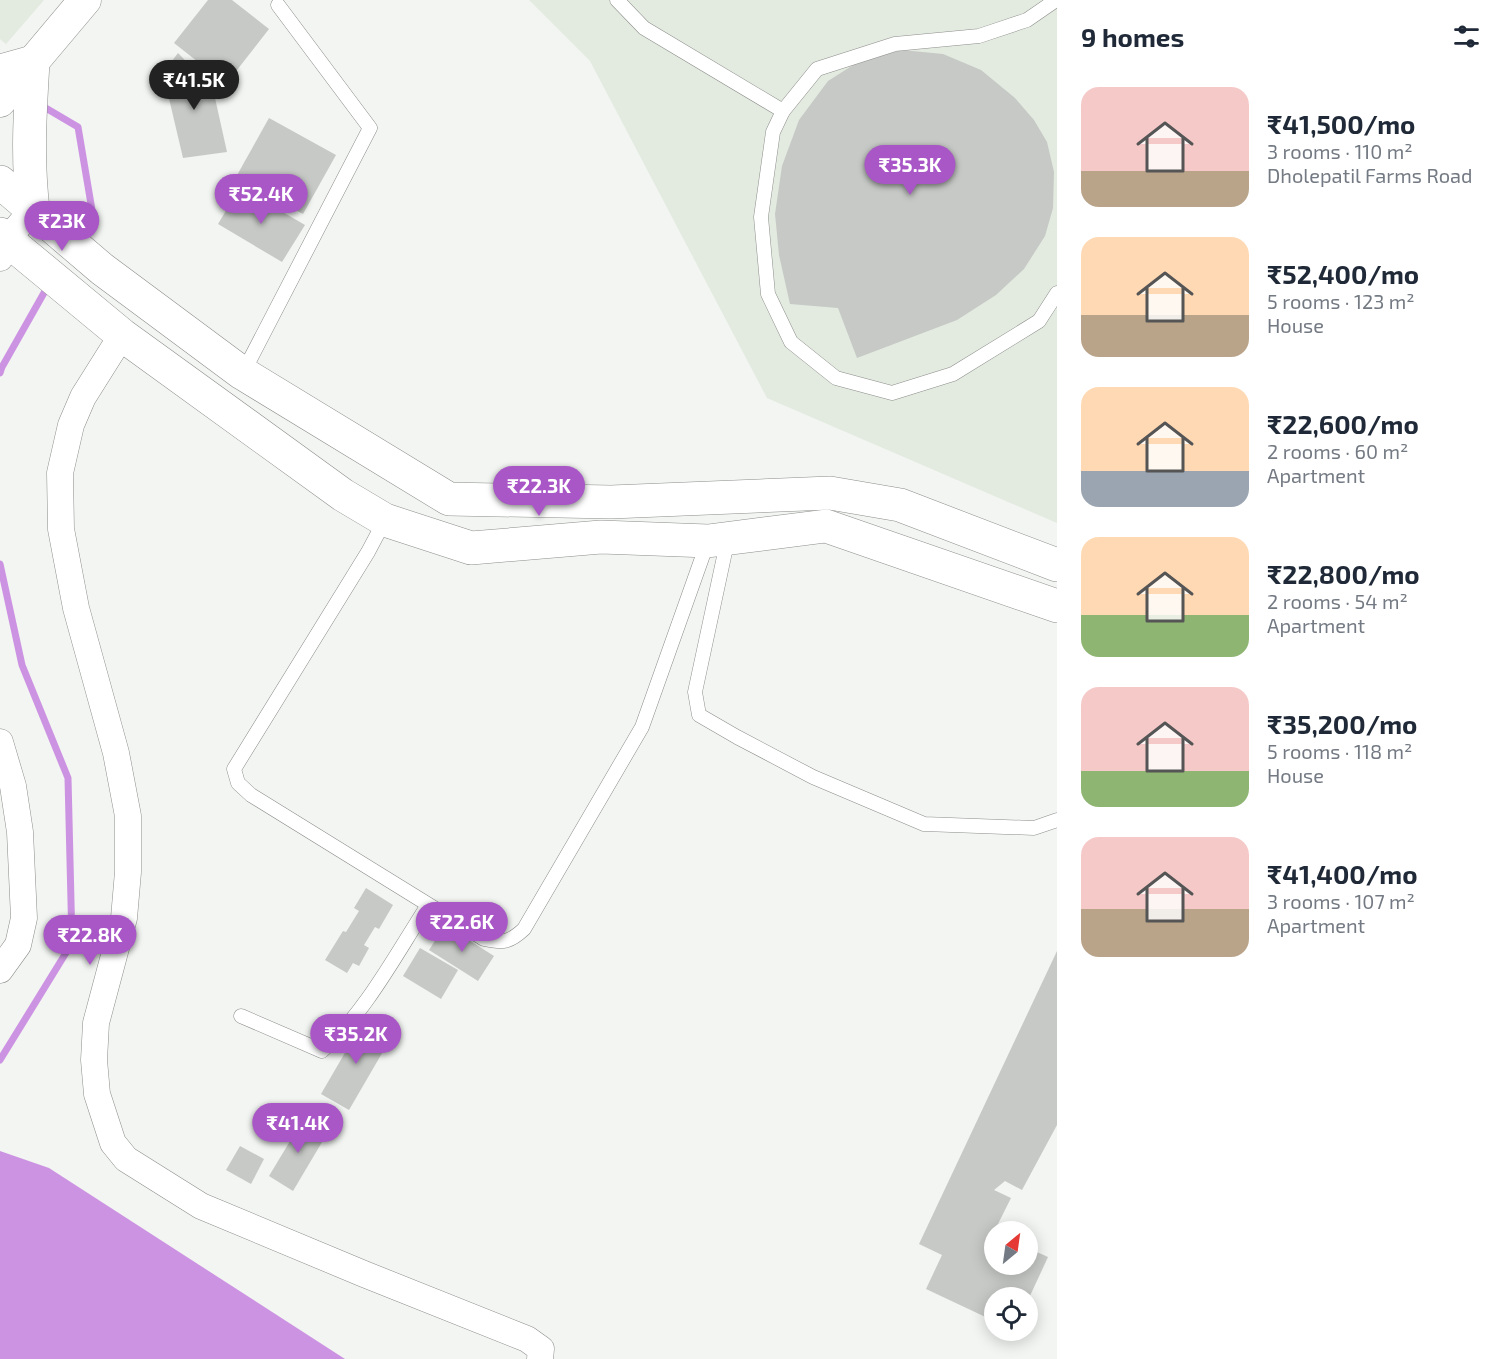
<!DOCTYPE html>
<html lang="en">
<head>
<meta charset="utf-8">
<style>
	:root { --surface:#fff; --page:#f2f2f3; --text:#1f2937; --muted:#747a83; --accent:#a956c6 }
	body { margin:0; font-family:"Exo 2",sans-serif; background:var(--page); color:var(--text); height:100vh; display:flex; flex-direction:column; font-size:22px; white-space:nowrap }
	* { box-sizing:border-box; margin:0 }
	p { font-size:20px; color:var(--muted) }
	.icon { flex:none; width:33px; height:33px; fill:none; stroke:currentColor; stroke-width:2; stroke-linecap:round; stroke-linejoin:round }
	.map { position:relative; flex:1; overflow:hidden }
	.drawer { display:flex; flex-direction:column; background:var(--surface); width:450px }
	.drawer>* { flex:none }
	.needle { width:39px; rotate:29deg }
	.buttons { position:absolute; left:984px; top:1221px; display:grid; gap:12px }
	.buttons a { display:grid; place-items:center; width:54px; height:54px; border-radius:50%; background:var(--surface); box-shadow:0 3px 15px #0003; font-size:30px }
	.price { position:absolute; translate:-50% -51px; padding:0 14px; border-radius:21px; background:var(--accent); color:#fff; font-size:20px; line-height:39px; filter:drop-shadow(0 2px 3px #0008) }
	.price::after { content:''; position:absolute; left:50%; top:36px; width:18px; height:14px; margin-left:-9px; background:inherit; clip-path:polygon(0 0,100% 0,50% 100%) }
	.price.current { background:#222; color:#fff }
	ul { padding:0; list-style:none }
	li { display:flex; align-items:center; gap:18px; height:150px; padding:0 24px }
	li span { display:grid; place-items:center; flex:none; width:168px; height:120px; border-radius:18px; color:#555 }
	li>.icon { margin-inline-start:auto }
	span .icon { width:72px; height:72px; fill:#fffc; stroke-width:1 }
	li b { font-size:26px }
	h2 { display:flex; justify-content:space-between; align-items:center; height:72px; padding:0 24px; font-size:26px }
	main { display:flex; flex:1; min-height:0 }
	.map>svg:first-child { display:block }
	.built { fill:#e3ebe0 }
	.water { fill:#cd93e3 }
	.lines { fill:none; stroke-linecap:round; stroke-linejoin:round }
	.stream { stroke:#cd93e3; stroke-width:7 }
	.building { fill:#c6c9c5 }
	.service-casing { stroke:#8c8e8b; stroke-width:15 }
	.minor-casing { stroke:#8c8e8b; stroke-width:27 }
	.tertiary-casing { stroke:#8c8e8b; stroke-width:33 }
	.secondary-casing { stroke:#8c8e8b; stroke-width:34 }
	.service { stroke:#fff; stroke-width:14 }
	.minor { stroke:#fff; stroke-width:26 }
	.tertiary { stroke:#fff; stroke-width:32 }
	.secondary { stroke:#fff; stroke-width:33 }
</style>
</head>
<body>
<main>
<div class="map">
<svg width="1057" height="1359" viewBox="0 0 1057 1359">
	<rect width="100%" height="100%" fill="#f2f5f1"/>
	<!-- built -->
	<g class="built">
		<polygon points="0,0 44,0 6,44 0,39"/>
		<polygon points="529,0 1057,0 1057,523 767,398 590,61"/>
	</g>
	<!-- water -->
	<polygon class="water" points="0,1151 49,1168 345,1359 0,1359"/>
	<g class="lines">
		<!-- stream -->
		<g class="stream">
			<polyline points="44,107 78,127 92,210 77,236"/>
			<polyline points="0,373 2,367 49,284"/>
			<polyline points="0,564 22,665 68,778 72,943 0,1060"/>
		</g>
	</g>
	<!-- building -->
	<g class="building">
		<polygon points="208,0 232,0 269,29 226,84 174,43"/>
		<polygon points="902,50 943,54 981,70 1015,98 1034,120 1047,142 1054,172 1053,208 1045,236 1024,269 996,295 957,320 857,358 838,308 790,304 779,255 775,214 782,166 799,120 828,81 861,60"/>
		<polygon points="178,53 213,89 227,152 183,158 163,73"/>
		<polygon points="269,118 336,155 303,214 236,177"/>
		<polygon points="240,187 305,225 282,262 218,224"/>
		<polygon points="366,888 393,905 379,929 375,927 364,945 369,948 359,966 353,963 347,973 325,960 343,931 346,932 359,911 354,908"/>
		<polygon points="445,925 494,956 478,981 429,950"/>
		<polygon points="420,948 458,970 441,999 403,976"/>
		<polygon points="1057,951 1057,1125 1022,1190 1005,1181 994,1190 1011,1198 994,1232 994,1264 1028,1264 1028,1248 1048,1257 1029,1298 994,1298 994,1321 926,1289 942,1255 919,1244"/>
		<polygon points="364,1020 392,1036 349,1110 321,1094"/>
		<polygon points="304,1118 328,1132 293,1191 269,1176"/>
		<polygon points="240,1146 264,1159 251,1184 226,1170"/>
	</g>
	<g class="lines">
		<!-- service casing -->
		<g class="service-casing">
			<g id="service">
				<polyline points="617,0 644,28 783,111 773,132 761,217 768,294 791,342 836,378 892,393 953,374 1039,321 1057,293"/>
				<polyline points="783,111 817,69 895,44 979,36 1027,20 1056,0"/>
				<polyline points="243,373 370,128 278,5"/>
				<path d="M385 520 368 552 234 769 238 783 251 795 484 939C503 943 509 943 524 929L642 727 708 541"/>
				<polyline points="728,538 695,692 699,715 737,737 813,777 924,824 1034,828 1057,820"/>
				<path d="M241 1016 322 1051C366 1012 396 954 428 905"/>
			</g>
		</g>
		<!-- minor casing -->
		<g class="minor-casing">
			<g id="minor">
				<polyline points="0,258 7,240 33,209"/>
				<polyline points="122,335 83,397 71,425 60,473 61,529 76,608 116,753 128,816 128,872 124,918 96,1023 94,1060 97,1094 113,1143 126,1159 201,1206 364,1274 527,1339 541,1349 540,1359"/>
				<polyline points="0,742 13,786 20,832 24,918 18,945 0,970"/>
			</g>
		</g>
		<!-- tertiary casing -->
		<g class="tertiary-casing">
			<polyline id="tertiary" points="0,101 85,0"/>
		</g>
		<!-- secondary casing -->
		<g class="secondary-casing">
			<g id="secondary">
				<path d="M0 71 33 62C30 112 27 160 33 209"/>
				<polyline points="0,182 102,269 242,373 449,499 611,502 830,493 900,505 1057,565"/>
				<polyline points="0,234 122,335 343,495 385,520 471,548 601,537 708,541 826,526 1057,606"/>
			</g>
		</g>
		<!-- service -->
		<use href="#service" class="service"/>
		<!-- minor -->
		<use href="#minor" class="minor"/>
		<!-- tertiary -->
		<use href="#tertiary" class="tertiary"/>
		<!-- secondary -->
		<use href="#secondary" class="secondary"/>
	</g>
</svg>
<div class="buttons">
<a><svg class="needle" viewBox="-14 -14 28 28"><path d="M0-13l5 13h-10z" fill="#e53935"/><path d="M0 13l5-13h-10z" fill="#747a83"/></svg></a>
<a><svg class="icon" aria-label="locate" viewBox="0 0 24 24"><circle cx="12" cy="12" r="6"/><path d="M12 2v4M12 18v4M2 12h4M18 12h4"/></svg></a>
</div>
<b class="price current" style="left:194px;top:111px">₹41.5K</b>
<b class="price" style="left:910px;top:196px">₹35.3K</b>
<b class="price" style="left:261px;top:225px">₹52.4K</b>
<b class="price" style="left:62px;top:252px">₹23K</b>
<b class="price" style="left:539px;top:517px">₹22.3K</b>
<b class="price" style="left:462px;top:953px">₹22.6K</b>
<b class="price" style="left:90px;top:966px">₹22.8K</b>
<b class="price" style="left:356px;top:1065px">₹35.2K</b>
<b class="price" style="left:298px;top:1154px">₹41.4K</b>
</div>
<section class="drawer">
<h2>9 homes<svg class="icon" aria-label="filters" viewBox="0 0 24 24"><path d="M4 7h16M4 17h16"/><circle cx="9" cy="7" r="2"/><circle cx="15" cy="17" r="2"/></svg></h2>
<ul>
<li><span style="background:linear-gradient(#f6c9c9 70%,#b9a48a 0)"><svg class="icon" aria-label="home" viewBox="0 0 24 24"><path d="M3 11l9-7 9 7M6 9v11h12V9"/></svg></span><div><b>₹41,500/mo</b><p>3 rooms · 110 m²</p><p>Dholepatil Farms Road</p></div></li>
<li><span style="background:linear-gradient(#ffd9b3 65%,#b9a48a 0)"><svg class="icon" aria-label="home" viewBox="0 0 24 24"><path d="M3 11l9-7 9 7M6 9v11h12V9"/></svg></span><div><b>₹52,400/mo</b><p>5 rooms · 123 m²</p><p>House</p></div></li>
<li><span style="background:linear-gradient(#ffd9b3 70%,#9aa5b1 0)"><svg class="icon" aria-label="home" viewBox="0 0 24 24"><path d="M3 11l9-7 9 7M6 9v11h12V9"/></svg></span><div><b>₹22,600/mo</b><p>2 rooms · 60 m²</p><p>Apartment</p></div></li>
<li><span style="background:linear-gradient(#ffd9b3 65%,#8fb573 0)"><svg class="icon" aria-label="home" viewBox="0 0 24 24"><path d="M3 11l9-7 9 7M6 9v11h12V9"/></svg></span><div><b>₹22,800/mo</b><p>2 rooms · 54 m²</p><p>Apartment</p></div></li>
<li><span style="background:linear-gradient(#f6c9c9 70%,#8fb573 0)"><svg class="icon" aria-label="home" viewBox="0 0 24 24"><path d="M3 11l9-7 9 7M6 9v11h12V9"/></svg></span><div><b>₹35,200/mo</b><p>5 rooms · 118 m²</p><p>House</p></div></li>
<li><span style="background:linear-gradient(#f6c9c9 60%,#b9a48a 0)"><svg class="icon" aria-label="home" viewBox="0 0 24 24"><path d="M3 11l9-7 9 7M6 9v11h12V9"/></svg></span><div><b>₹41,400/mo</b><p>3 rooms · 107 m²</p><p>Apartment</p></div></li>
</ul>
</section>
</main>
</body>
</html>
